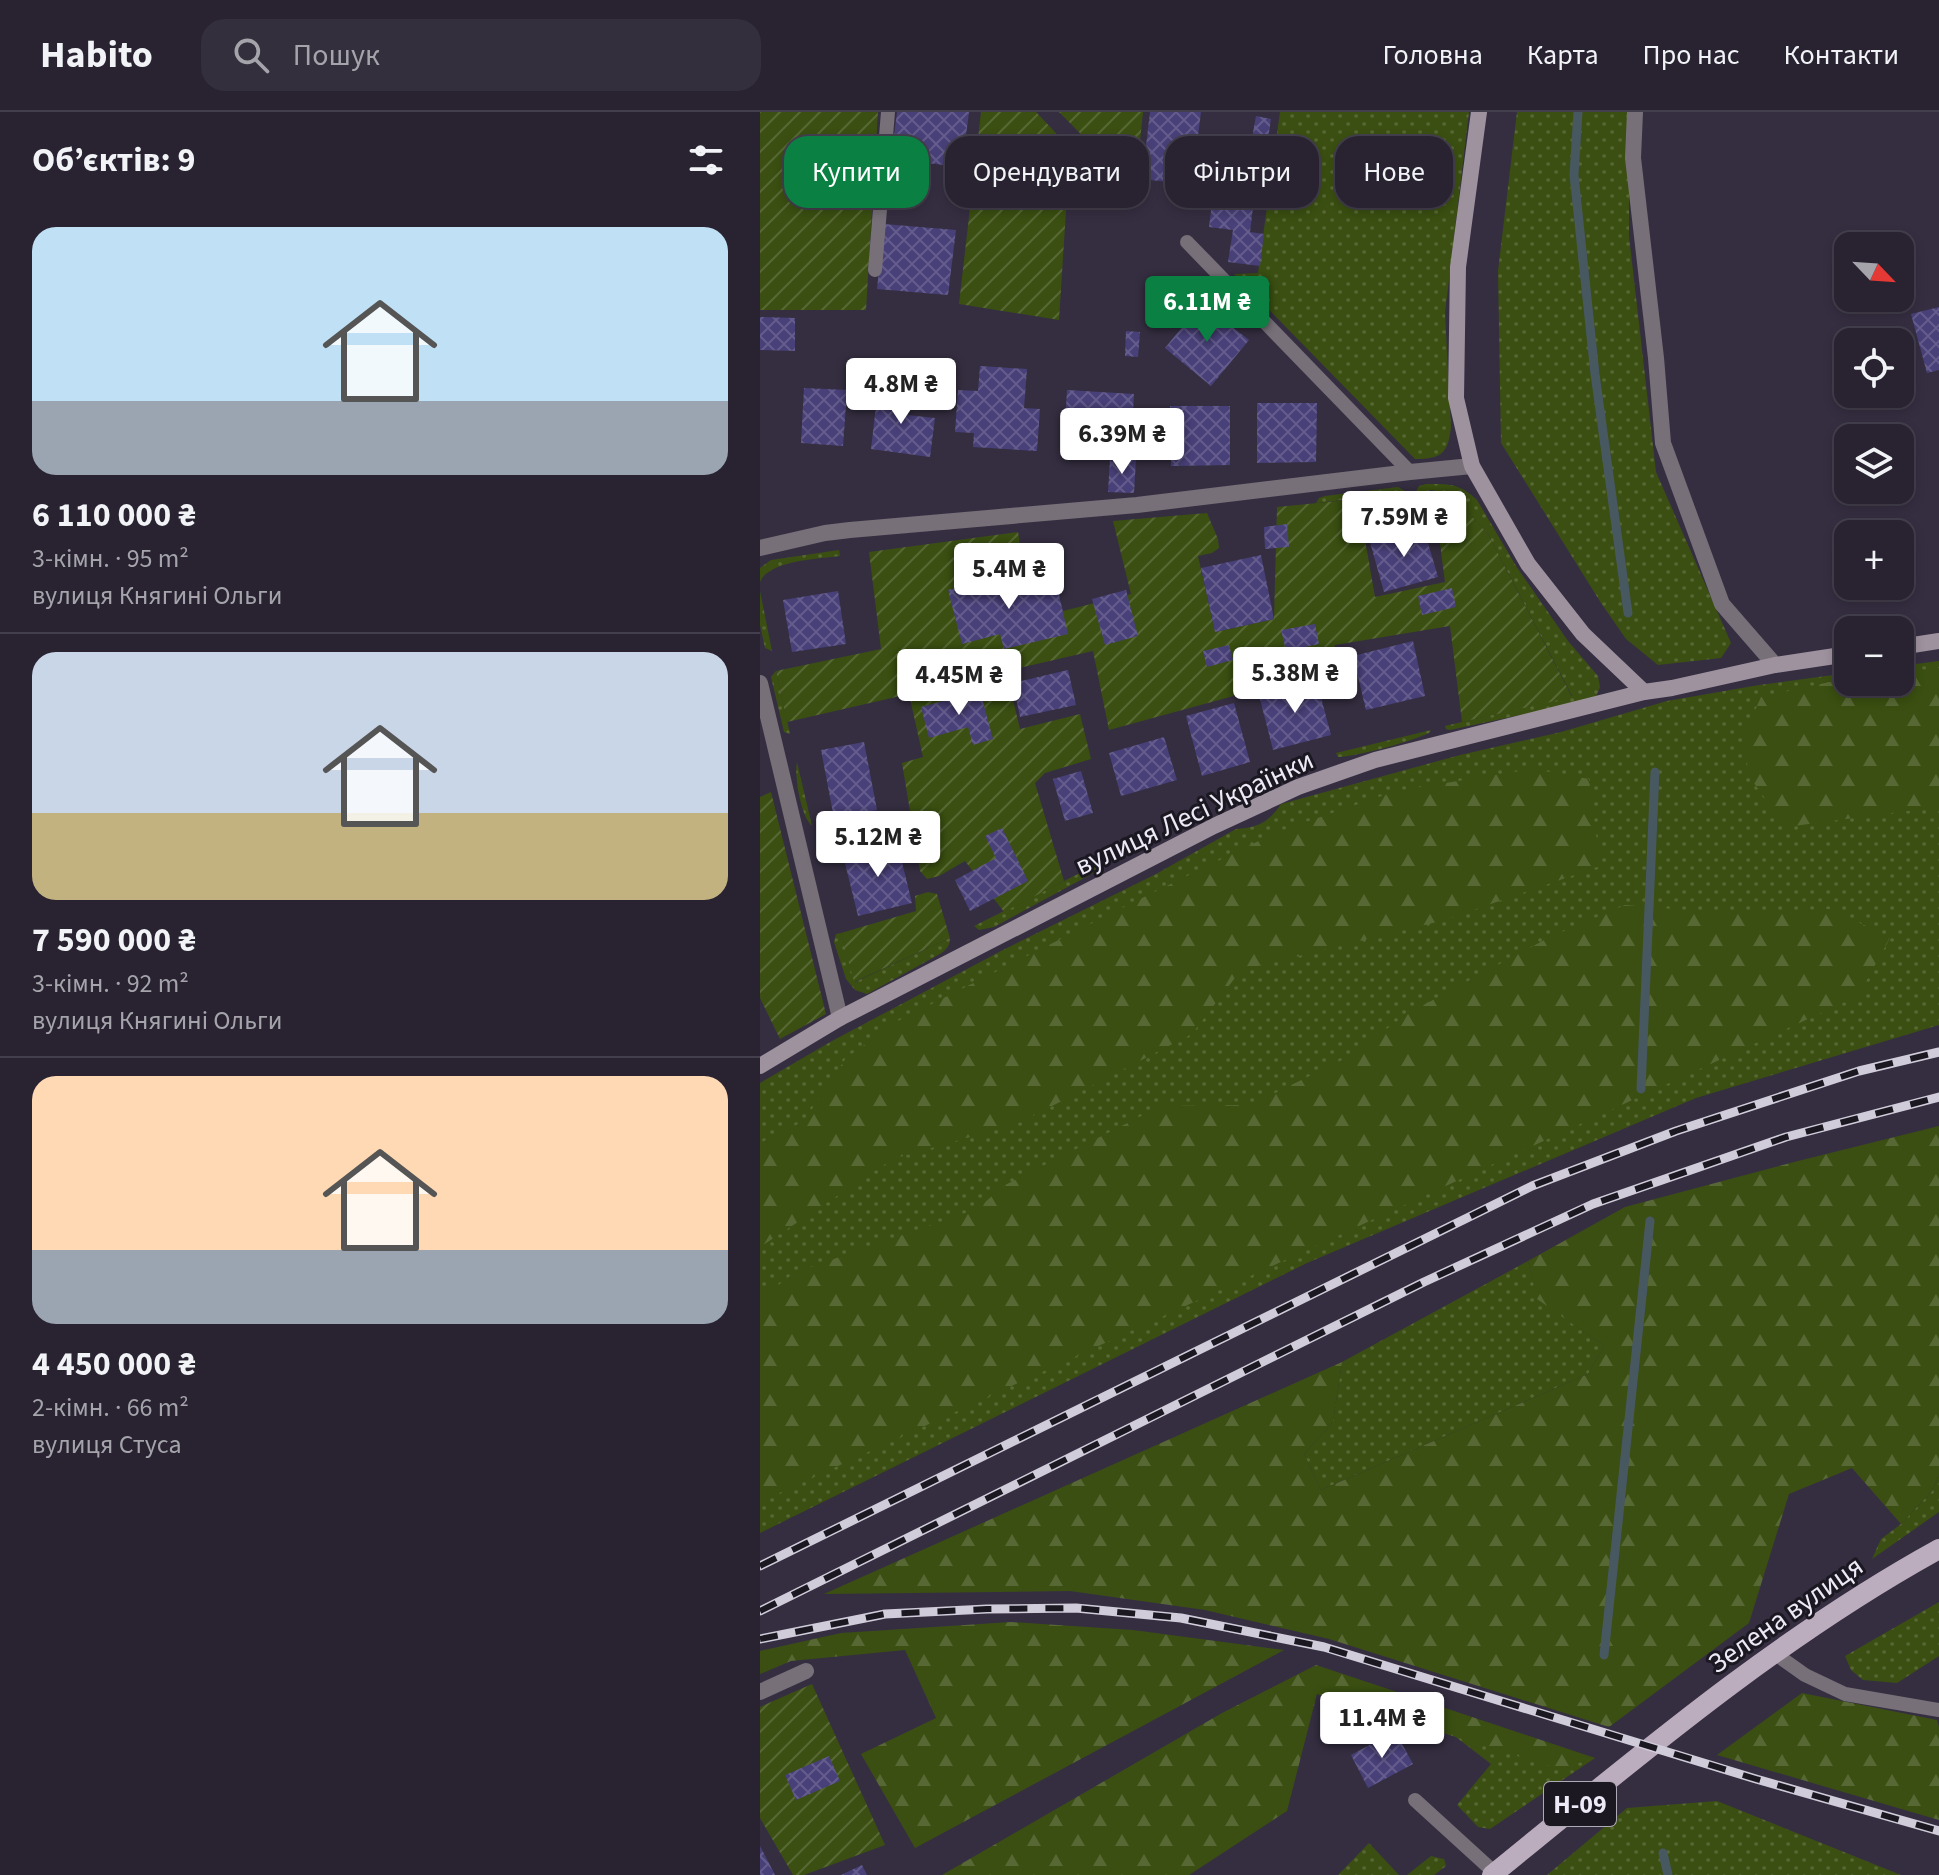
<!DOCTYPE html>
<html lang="uk">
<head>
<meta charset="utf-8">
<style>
	:root { --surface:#282231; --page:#342f3d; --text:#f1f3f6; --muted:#a5a4ab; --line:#443f4d; --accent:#0b8043 }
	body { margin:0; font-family:"Source Sans 3",sans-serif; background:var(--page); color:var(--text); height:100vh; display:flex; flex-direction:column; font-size:30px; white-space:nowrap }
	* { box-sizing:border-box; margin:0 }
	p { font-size:26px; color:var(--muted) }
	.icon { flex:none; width:44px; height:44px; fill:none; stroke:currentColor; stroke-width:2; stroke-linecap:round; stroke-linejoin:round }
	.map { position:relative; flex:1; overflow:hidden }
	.side { display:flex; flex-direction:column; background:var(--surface); width:760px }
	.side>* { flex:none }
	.guide { position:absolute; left:24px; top:24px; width:760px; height:72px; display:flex; gap:16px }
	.needle { width:52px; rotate:115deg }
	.fabs { position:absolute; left:1074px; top:120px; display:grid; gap:16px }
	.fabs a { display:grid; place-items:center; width:80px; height:80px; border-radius:16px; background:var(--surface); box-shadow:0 4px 12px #0003,0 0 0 2px var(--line); font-size:40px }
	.price { position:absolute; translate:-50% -68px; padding:0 18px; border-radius:8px; background:#fff; color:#222; font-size:26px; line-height:52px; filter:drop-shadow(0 2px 4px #0008) }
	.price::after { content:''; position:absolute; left:50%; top:48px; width:24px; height:18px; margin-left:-12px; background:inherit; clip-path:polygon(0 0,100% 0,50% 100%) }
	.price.active { background:var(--accent); color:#fff }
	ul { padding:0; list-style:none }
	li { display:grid; align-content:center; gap:16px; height:424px; padding:0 32px }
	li+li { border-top:2px solid var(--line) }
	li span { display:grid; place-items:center; height:248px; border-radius:24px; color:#555 }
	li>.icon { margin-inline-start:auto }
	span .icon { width:144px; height:144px; fill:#fffc; stroke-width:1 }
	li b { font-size:34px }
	h2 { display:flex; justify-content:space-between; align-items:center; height:96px; padding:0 32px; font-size:34px }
	.tag { padding:0 28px; border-radius:24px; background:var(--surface); box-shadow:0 4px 12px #0003,0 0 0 2px var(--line); font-size:28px; line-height:72px }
	.tag.active { background:var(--accent); color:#fff }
	header { display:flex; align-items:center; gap:48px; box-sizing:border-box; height:112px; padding:0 40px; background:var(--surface); border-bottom:2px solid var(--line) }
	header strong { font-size:38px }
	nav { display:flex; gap:44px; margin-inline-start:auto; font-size:28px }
	.search { width:560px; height:72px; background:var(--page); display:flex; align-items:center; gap:20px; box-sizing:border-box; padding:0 28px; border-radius:24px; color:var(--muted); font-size:30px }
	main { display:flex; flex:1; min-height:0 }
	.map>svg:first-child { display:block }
	.grass { fill:url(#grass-dots) }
	.forest { fill:url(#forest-firs) }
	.garden { fill:url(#garden-furrows) }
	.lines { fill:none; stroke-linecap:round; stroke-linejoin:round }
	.stream { stroke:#475861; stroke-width:9 }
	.building { fill:url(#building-cross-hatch) }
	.lane { stroke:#777078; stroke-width:14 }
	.street { stroke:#777078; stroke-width:16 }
	.secondary { stroke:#9e929f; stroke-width:16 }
	.primary { stroke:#bcadbe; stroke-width:20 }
	.rail-casing { stroke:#d0ccda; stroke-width:9 }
	.rail { stroke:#1b1821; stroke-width:6; stroke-dasharray:18; stroke-linecap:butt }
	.labels { text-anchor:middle; stroke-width:6; stroke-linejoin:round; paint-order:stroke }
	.shield { fill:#1b1821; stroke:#aeaab6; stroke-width:2 }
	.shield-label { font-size:26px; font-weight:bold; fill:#ede9f6 }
	.street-label { font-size:28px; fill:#ede9f6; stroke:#1b1821 }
</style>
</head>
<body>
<header>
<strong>Habito</strong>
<div class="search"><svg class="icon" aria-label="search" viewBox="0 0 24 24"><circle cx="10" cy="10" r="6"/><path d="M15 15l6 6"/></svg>Пошук</div>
<nav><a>Головна</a><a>Карта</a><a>Про нас</a><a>Контакти</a></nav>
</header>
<main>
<section class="side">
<h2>Об’єктів: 9<svg class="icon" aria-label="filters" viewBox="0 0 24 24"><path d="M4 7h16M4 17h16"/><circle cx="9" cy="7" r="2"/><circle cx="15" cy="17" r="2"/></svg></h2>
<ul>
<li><span style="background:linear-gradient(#bfe0f5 70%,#9aa5b1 0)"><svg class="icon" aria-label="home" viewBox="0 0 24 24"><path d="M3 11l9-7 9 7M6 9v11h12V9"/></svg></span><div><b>6 110 000 ₴</b><p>3-кімн. · 95 m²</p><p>вулиця Княгині Ольги</p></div></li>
<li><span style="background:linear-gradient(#c9d6e8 65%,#c2b280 0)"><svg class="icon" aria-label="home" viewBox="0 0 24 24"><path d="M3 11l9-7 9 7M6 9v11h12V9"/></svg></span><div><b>7 590 000 ₴</b><p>3-кімн. · 92 m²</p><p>вулиця Княгині Ольги</p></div></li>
<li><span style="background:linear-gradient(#ffd9b3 70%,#9aa5b1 0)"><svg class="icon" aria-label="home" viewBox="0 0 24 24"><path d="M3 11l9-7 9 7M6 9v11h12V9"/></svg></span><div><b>4 450 000 ₴</b><p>2-кімн. · 66 m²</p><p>вулиця Стуса</p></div></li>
</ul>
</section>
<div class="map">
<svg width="1179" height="1763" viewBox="0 0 1179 1763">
	<defs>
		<pattern id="grass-dots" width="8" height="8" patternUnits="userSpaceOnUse" patternTransform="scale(2)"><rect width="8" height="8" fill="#3a4f11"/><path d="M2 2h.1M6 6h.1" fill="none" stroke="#576834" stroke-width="1.8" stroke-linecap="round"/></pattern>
		<pattern id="forest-firs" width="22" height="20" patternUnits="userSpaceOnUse" patternTransform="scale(2)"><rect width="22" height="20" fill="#3a4f11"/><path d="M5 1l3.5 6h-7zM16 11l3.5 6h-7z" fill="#576834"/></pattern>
		<pattern id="garden-furrows" width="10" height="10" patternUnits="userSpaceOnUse" patternTransform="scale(2)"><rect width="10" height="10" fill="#3a4f11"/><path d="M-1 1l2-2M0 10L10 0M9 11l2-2" fill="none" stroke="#576834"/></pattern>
		<pattern id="building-cross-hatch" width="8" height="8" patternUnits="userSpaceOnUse" patternTransform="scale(2)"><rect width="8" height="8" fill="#484078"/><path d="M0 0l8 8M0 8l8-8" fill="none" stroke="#635c8c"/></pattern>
	</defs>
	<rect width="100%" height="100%" fill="#352e41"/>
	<!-- grass -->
	<g class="grass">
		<path d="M520 0H709L685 201 691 315C688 342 681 347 655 347L474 162 498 161Z"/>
		<polygon points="757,0 869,0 869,124 896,360 971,531 961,546 898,553 866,527 841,491 741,331 738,159"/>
		<path d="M666 372C689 372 699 371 717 388L756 454 808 529 838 564 840 575 835 587 690 618 686 617 685 614 812 584 728 422 693 384 673 378 655 381 659 374Z"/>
		<polygon points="638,375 648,381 556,391 559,386 565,384"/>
		<path d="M79 438 80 444C59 447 9 448 0 470V456L11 448Z"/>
		<polygon points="0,475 0,479 12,539 5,536 0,513"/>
		<path d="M1179 549V913L936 986 547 1151 0 1421V971L72 929 241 839 396 762 476 717C498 716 509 710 521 692L700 643 801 620 907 589 999 573 1088 561V570H1140V554Z"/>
		<polygon points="16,559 30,622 24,620 11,565"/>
		<path d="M671 618 669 621C649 630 600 644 578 645L576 641Z"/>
		<path d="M37 650 52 714C41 705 34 664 37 650Z"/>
		<polygon points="356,743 350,752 234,815 219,818 214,814"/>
		<path d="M81 821 95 870 190 826C190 834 186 838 180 842L107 882 95 878 86 867 74 830 76 822Z"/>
		<polygon points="768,1149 778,1187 844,1234 828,1262 561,1378 544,1342 573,1310 582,1250"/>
		<polygon points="1179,1363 1179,1400 1112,1447 1121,1427 1141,1412 1172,1379"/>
		<polygon points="1179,1490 1179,1544 1137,1571 1103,1568 1091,1558 1085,1544"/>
		<polygon points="666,1602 835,1646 730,1717 718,1715 697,1693 731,1652"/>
		<polygon points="957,1689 1141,1763 787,1763 867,1696"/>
		<polygon points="609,1731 639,1763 578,1763"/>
		<polygon points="671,1744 684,1747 686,1754 674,1763 647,1763"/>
	</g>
	<!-- forest -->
	<g class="forest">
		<polygon points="1179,556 1179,696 1169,696 1026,715 988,663 985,621 1001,585 1088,566 1088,570 1140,570 1140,560"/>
		<polygon points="773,657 829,667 840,754 685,808 481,858 432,922 259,1011 133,1047 0,1135 0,1031 44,1009 86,946 138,909 384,785 517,720 636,679"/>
		<polygon points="865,793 961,801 1072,797 1130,826 1098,884 0,1390 0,1187 34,1161 217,1097 245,1073 401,994 491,993 588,945 647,902 788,826"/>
		<polygon points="1179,1014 1179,1363 1172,1379 1141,1412 1092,1356 1029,1382 989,1511 849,1615 569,1527 445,1498 310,1479 64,1482 582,1250 573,1310 544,1342 561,1378 828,1262 844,1234 777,1187 768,1149 865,1095 1034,1050"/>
		<polygon points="251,1510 373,1518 524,1538 155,1736 101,1642 176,1606 145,1538 31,1549 0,1562 0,1539 81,1521"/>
		<polygon points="556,1553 835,1646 799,1657 557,1582 527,1699 429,1763 182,1763 462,1601"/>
		<polygon points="1042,1581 1177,1608 1179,1615 1179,1708 957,1643"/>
	</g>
	<!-- garden -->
	<g class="garden">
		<polygon points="0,0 118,0 106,198 0,198"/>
		<polygon points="221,0 276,0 310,36 299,208 199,192"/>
		<polygon points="299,0 383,0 375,77"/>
		<path d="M673 378 693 384 728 422 812 585 702 610 690 514 575 533 569 558 349 618 333 539 246 559 260 617 320 602 331 647 285 661 275 671 304 769 244 800 205 749 179 764 167 767 160 759 142 651 163 645 149 582 27 610 16 559 121 537 109 440 258 420C268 463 225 462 195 469L205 520 255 511 371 482 353 409 447 401 458 427 459 436 452 441 438 444 455 520 514 507 517 395 598 387 615 485 685 470Z"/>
		<polygon points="11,680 66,902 20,927 0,886 0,685"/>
		<polygon points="168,780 177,782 190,826 94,870 81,821 156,799 155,784"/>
		<polygon points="52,1572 125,1733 44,1763 33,1763 0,1706 0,1595"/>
	</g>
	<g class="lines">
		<!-- stream -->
		<g class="stream">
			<polyline points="818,0 814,63 835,262 868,501"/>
			<polyline points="881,977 895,660"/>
			<polyline points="844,1543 890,1109"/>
			<polyline points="903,1741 908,1763"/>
		</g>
	</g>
	<!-- building -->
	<g class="building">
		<polygon points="137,0 209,0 202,55 131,47"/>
		<polygon points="390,0 441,0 436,41 412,38 408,70 382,67"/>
		<polygon points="496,4 511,7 506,40 490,37"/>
		<polygon points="457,49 498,54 490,120 504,122 500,154 468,150 473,118 449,115"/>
		<polygon points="124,112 196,118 188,183 117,177"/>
		<polygon points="442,191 489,228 451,274 405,236"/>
		<polygon points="1179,195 1179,258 1167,261 1151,202"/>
		<polygon points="0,205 35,206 35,239 0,238"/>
		<polygon points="366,219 380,220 378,245 365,244"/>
		<polygon points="220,254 267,257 264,296 280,297 277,339 213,335 214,321 195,320 198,278 218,279"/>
		<polygon points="44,276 87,278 83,334 41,331"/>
		<polygon points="118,277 151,282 148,303 175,306 170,345 111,337"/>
		<polygon points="307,278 374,282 371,335 304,331"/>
		<polygon points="497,291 557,291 556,350 497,351"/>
		<polygon points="410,294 470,294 470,353 411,354"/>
		<polygon points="350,346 376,347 374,381 348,380"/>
		<polygon points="527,412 529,435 505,437 504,415"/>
		<polygon points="663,414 678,465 624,480 610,430"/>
		<polygon points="501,443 514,507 455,520 441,456"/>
		<polygon points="294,461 308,522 244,537 240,522 202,532 188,478 240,464 242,473"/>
		<polygon points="692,476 696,495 662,503 658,484"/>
		<polygon points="366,478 378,524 345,533 332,487"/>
		<polygon points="78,479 86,532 32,540 23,488"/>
		<polygon points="555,512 559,532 526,539 521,518"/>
		<polygon points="653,529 665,584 606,598 593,544"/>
		<polygon points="469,533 473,548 447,555 443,539"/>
		<polygon points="308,558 316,593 260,605 253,571"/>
		<polygon points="556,567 571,623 513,638 499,583"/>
		<polygon points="220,579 233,627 213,633 208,615 169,626 161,595"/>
		<polygon points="474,591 490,650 442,664 426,604"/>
		<polygon points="404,625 417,668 361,684 349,641"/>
		<polygon points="104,630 117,698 74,706 61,638"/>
		<polygon points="321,659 333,701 305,709 293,667"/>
		<polygon points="242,716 268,769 210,799 195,768 236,746 225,724"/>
		<polygon points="137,730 152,791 98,804 83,743"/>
		<polygon points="635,1619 653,1652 608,1676 591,1643"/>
		<polygon points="69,1644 80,1669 36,1688 25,1663"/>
		<polygon points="0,1734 15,1763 0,1763"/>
		<polygon points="102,1753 107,1763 81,1763"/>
	</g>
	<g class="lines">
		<!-- lane -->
		<g class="lane">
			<polyline points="427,130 650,360"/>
			<polyline points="115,158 128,0"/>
			<polyline points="1014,1541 1045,1563 1085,1582 1179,1598"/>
			<polyline points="655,1688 735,1761"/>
		</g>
		<!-- street -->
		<g class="street">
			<polyline points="875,0 873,46 896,246 903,331 962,492 1015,553"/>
			<polyline points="0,436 65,421 90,418 377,393 650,360 712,354"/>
			<polyline points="0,571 80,906"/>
			<polyline points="0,1580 46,1559"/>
		</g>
		<!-- secondary -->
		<g class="secondary">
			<polyline points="719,0 698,155 696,286 712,354 768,452 823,522 884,580"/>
			<polyline points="1140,535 1179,529"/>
			<polyline points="0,954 80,906 454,714 538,675 615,648 884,580 912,576 1015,553 1088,542"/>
		</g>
		<!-- primary -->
		<path class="primary" d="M732 1763C875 1647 1017 1526 1179 1437"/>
		<!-- rail casing -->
		<g class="rail-casing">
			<g id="rail">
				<polyline points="0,1454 772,1074 916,1019 1099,959 1179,940"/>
				<polyline points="0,1499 664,1170 833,1092 1026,1025 1179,985"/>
				<polyline points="0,1527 125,1502 227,1497 316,1496 421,1506 564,1535 996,1667 1179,1719"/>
			</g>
		</g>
		<!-- rail -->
		<use href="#rail" class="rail"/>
	</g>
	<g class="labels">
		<!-- shield labels -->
		<rect class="shield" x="784" y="1670" width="72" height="44" rx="6"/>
		<g class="shield-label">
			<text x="820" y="1701">Н-09</text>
		</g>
		<!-- street labels -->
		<g class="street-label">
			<text transform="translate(434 700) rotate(-25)" y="10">вулиця Лесі Українки</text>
			<text transform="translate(1025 1502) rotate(-35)" y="10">Зелена вулиця</text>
		</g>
	</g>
</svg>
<div class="fabs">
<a><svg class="needle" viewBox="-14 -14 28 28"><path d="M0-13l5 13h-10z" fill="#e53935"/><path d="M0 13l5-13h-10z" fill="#a5a4ab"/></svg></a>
<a><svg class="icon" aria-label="locate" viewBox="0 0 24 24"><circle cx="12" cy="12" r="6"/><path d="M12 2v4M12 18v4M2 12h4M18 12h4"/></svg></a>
<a><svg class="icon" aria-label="layers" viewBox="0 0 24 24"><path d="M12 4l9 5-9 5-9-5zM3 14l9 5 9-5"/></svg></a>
<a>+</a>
<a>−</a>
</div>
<b class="price active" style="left:447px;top:232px">6.11M ₴</b>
<b class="price" style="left:141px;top:314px">4.8M ₴</b>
<b class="price" style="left:362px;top:364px">6.39M ₴</b>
<b class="price" style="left:644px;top:447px">7.59M ₴</b>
<b class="price" style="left:249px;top:499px">5.4M ₴</b>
<b class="price" style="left:535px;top:603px">5.38M ₴</b>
<b class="price" style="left:199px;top:605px">4.45M ₴</b>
<b class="price" style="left:118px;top:767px">5.12M ₴</b>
<b class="price" style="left:622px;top:1648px">11.4M ₴</b>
<div class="guide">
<a class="tag active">Купити</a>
<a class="tag">Орендувати</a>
<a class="tag">Фільтри</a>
<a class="tag">Нове</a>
</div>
</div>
</main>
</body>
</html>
